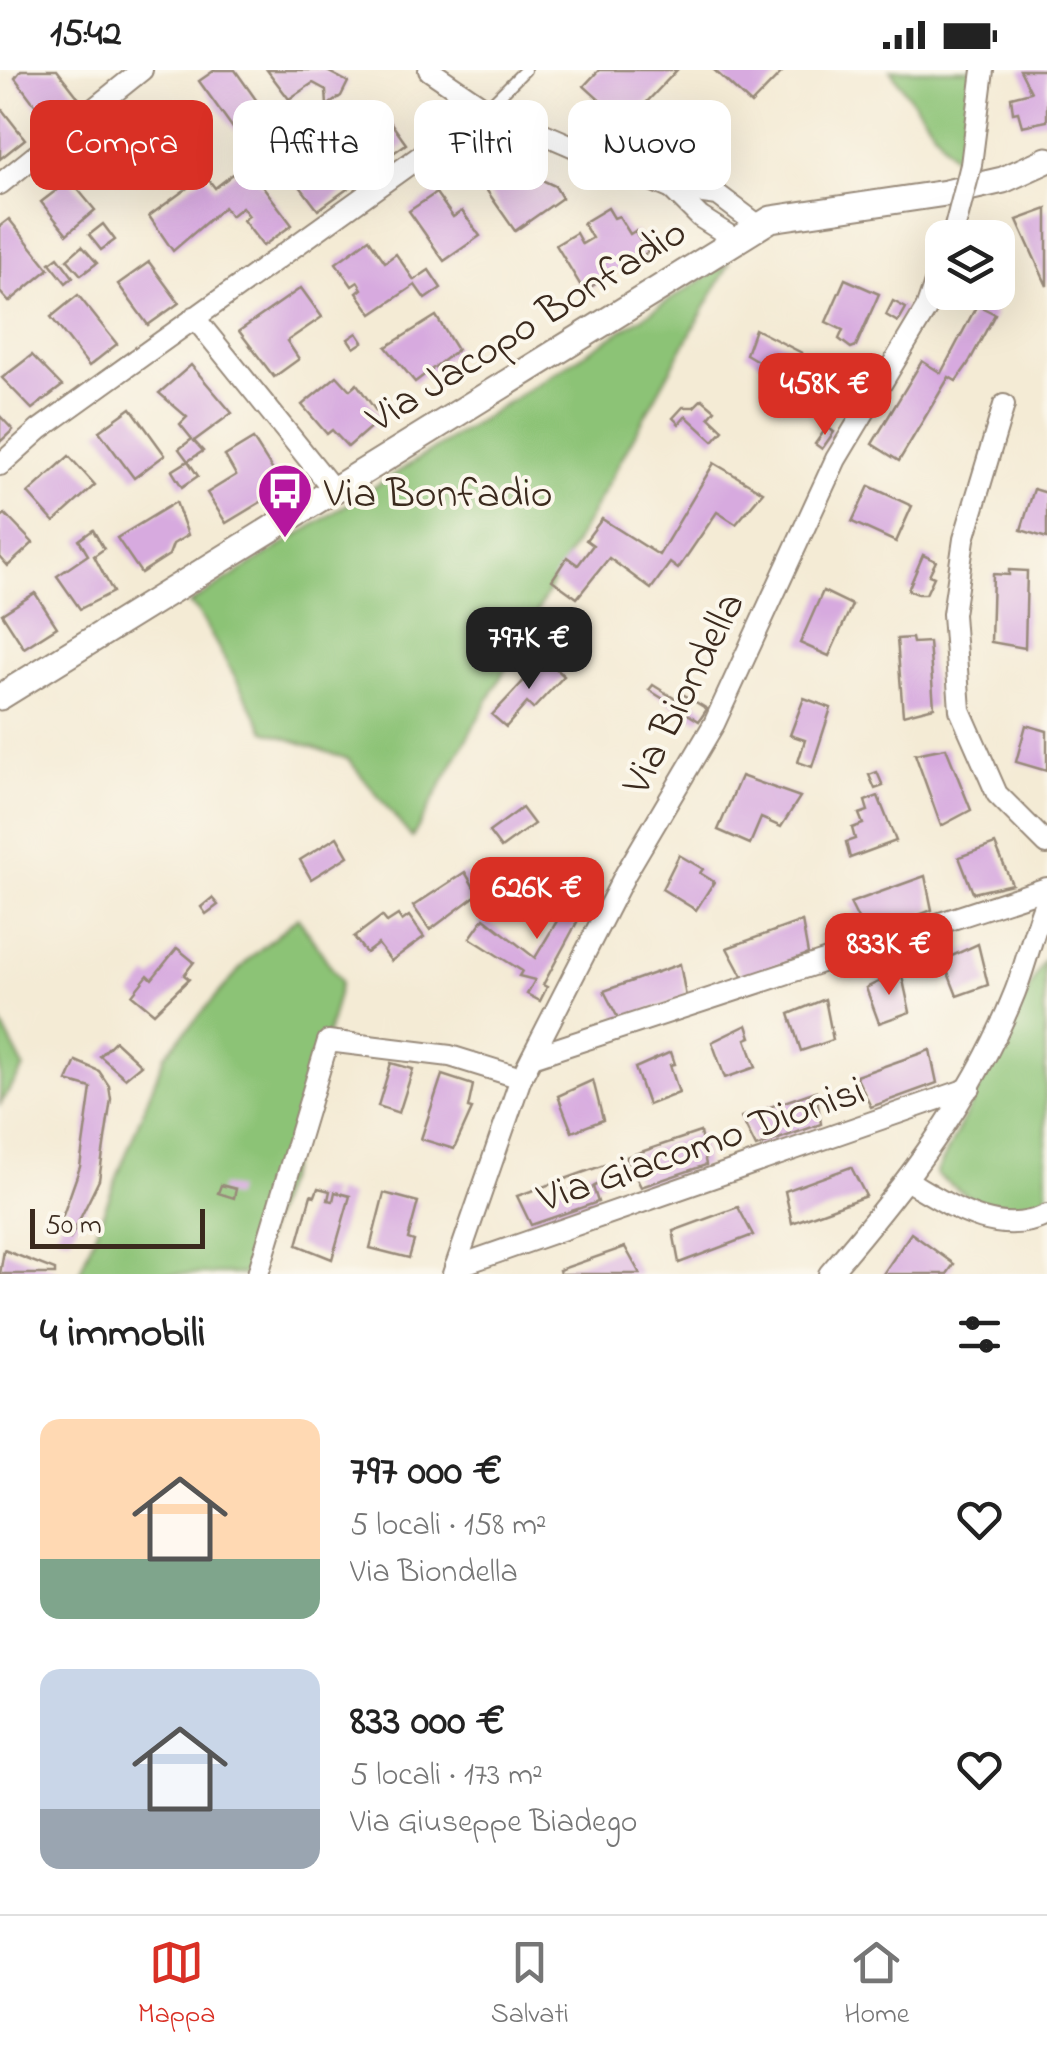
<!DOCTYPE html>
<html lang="it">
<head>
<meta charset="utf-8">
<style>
	:root { --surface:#fff; --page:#f2f2f2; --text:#222; --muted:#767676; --line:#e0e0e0; --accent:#d93025 }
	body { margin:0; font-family:"Indie Flower",sans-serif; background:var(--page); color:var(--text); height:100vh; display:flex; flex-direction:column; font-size:38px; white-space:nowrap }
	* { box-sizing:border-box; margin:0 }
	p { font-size:32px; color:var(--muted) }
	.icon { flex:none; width:55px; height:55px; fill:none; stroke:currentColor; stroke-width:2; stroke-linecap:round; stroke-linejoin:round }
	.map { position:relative; height:1204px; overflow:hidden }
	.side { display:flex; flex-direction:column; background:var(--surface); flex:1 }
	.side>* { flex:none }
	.guide { position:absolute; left:30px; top:30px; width:988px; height:90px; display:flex; gap:20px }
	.tools { position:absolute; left:925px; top:150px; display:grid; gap:20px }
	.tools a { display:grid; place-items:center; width:90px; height:90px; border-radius:20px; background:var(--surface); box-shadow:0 10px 40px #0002; font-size:50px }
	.scale { position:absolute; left:30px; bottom:25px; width:175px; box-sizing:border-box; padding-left:10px; border:5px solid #3b2a1e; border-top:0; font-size:28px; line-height:35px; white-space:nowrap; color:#3b2a1e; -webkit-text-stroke:8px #fbf7ec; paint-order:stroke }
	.price { position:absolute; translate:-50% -85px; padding:0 22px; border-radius:20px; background:var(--accent); color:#fff; font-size:32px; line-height:65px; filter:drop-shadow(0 2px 5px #0008) }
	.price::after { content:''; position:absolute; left:50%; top:60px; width:30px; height:22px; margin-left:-15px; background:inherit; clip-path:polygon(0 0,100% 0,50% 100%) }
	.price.active { background:#222; color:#fff }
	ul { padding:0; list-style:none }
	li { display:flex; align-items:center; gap:30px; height:250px; padding:0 40px }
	li span { display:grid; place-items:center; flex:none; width:280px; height:200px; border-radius:20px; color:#555 }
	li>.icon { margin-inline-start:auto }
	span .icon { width:120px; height:120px; fill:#fffc; stroke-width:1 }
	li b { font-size:42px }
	h2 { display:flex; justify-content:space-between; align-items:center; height:120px; padding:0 40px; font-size:42px }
	.pill { padding:0 35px; border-radius:20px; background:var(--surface); box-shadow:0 10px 40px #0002; font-size:35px; line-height:90px }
	.pill.active { background:var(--accent); color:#fff }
	.status { display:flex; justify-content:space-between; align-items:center; height:70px; padding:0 50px; background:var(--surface); direction:ltr }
	.status svg { height:28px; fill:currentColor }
	.menu { display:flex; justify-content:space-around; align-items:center; height:140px; border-top:2px solid var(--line); background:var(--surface); font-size:28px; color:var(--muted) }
	.menu a { display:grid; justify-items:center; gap:5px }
	.menu .active { color:var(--accent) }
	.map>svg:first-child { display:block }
	.green { fill:#8cc376; stroke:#64764a; stroke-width:2.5 }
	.building { fill:#d7aadf }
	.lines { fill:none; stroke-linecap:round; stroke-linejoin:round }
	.service-casing { stroke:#988a7a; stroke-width:14 }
	.minor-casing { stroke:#988a7a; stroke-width:24 }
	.tertiary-casing { stroke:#988a7a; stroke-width:29 }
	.service { stroke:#fff; stroke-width:10 }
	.minor { stroke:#fff; stroke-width:20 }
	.tertiary { stroke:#fff; stroke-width:25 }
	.minor-bridge-casing { stroke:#988a7a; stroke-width:24; stroke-linecap:butt }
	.minor-bridge { stroke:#fff; stroke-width:20 }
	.labels { text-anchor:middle; stroke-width:8; stroke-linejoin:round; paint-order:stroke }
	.street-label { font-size:42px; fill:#3b2a1e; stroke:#fbf7ec }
	.poi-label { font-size:42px; fill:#3b2a1e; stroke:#fbf7ec; text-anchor:start }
</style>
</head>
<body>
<div class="status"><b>15:42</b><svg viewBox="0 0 49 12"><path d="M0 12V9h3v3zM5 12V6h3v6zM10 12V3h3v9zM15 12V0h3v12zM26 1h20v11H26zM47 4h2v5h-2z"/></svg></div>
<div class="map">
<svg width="1047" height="1204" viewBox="0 0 1047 1204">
	<rect width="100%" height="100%" fill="#fbf7ec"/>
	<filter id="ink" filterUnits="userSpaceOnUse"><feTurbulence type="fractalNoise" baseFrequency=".01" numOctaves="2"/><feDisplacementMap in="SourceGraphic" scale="20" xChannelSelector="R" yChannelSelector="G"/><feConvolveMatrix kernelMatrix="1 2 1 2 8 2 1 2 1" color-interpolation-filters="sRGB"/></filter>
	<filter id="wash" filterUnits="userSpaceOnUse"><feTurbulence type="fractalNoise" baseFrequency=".0048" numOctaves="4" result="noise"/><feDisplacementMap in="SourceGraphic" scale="40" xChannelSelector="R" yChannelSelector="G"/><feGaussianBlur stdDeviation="2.25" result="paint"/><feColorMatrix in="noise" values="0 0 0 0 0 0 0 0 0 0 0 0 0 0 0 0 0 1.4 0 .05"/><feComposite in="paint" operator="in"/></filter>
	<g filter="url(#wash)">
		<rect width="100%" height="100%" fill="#f4ebd5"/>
		<!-- green -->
		<g class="green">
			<polygon points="890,0 972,0 959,95"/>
			<polygon points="730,192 412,768 348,689 265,661 197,540 189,534"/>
			<polygon points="298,847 341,912 302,1062 252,1204 79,1204 165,985 249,889"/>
			<path d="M1044 889 1047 1134C1002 1151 971 1131 936 1104Z"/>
			<polygon points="0,951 24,998 0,1034"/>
		</g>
		<g id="blocks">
			<!-- building -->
			<g class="building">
				<polygon points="21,0 57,0 78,27 47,51 15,8"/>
				<polygon points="215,0 235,0 264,41 235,61 199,11"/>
				<polygon points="267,0 325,0 348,12 341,26 327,36 326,20 313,13 289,29"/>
				<polygon points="599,0 677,0 626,54 584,16"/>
				<polygon points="714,0 784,0 751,34"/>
				<polygon points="1020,0 1047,0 1047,51 1022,56 1018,42 1013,43 1011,27 1031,22"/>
				<polygon points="379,36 406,74 372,98 345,60"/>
				<polygon points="0,37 25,69 0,89"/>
				<polygon points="123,41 157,82 121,112 87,70"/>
				<polygon points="326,83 350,117 318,140 293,107"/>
				<polygon points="497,89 555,116 562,128 515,161 476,105"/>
				<polygon points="246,94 292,155 263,176 243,150 249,146 242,137 231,146 224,137 173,181 149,146 205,105 215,118"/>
				<polygon points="65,104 95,140 67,164 41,132 58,119 53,114"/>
				<polygon points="436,123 453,147 462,141 480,166 444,191 409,141"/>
				<polygon points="608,138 614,148 619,146 630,164 635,161 648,182 584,221 556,175 576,163 582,174 592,168 583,153"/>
				<polygon points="1047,139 1047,216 1017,150"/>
				<polygon points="9,149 49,199 9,232 0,222 0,156"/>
				<polygon points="103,154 115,170 101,180 89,165"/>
				<polygon points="369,169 385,192 396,184 414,210 429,200 441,218 425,229 415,215 372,244 357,223 362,219 358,212 352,216 336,193"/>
				<polygon points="82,176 97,193 81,205 67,189"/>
				<polygon points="58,187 73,207 66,213 50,193"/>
				<polygon points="149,192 179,233 148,255 118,214"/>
				<polygon points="845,209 879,224 856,276 851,278 839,269 843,260 826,252"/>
				<polygon points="301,218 322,247 287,271 299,289 274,307 239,261"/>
				<polygon points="78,225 117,274 89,296 51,247"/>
				<polygon points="893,231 906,238 898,252 886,245"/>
				<polygon points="977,235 995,244 968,294 956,311 949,307 899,391 872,374 922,291 941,303"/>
				<polygon points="436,246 457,280 415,312 386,277"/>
				<polygon points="755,259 802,283 794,297 813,306 806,320 746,284"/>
				<polygon points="357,263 363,272 354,278 348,269"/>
				<polygon points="32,285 62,316 32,339 2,308"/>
				<polygon points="191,295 232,343 194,371 203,381 188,391 179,379 192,369 180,354 187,347 159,323"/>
				<polygon points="337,306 350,320 357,314 381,348 348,377 332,360 327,364 302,335"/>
				<polygon points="702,329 715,340 709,347 723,360 713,371 686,346 679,354 673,348 683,337 694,337"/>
				<polygon points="131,338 165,385 134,408 99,361"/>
				<polygon points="0,346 13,360 0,372"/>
				<polygon points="827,357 834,362 822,379 815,374"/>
				<polygon points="253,369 284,418 226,453 207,423 236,405 225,386"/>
				<polygon points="69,386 95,415 54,452 28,423"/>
				<polygon points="188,391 198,406 182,417 172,401"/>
				<polygon points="714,393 763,422 736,454 717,442 678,499 670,493 651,519 609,488 577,528 552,510 567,487 578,495 593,475 586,470 602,449 659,485"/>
				<polygon points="869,416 912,436 896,472 852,452"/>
				<polygon points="1034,419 1047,423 1047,468 1021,460"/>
				<polygon points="176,432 188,465 173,474 169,485 141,503 117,468"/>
				<polygon points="5,444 33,473 8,496 0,487 0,448"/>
				<polygon points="93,460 104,479 94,486 113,522 80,539 57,506 88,485 79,470"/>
				<polygon points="923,485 936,491 929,505 934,507 926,524 918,524 908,520"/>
				<polygon points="1009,500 1027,501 1025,578 991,572 993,504 1009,505"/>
				<polygon points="823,521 852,535 829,586 800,573"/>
				<polygon points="35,523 57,557 24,578 2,544"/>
				<polygon points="912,568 913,573 929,572 934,637 903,645 897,569"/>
				<polygon points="545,588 564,606 533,639 527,633 506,657 492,645"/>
				<polygon points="653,615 677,630 681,623 707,639 699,651 649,620"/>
				<polygon points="804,628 831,638 812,697 798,692 805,670 790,665"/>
				<polygon points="1026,655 1047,661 1047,701 1016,692"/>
				<polygon points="946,678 971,740 941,756 915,684"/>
				<polygon points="877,702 883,716 875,719 869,705"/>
				<polygon points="741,706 800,727 781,757 761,748 750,774 718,760"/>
				<polygon points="878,726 896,771 850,788 846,772 855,769 852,758 863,754 859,744 868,741 865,731"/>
				<polygon points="522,738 534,754 501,778 489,762"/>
				<polygon points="337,767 348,786 311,809 300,790"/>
				<polygon points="995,774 1012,814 973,823 959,787"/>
				<polygon points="679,785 703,799 700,803 714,812 696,840 662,819"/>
				<polygon points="465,802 478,824 430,860 413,836"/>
				<polygon points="925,806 932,840 866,865 850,833"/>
				<polygon points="582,809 596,817 543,915 547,917 540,931 527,924 535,910 519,906 522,901 470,868 484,848 535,888"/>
				<polygon points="212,828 218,835 206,844 201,837"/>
				<polygon points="398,845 402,851 409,846 424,867 391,891 378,874 366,883 354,867 382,846 387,852"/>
				<polygon points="802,851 808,884 743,908 727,878"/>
				<polygon points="978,874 988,915 957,926 943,890"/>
				<polygon points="177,878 194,892 184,905 189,909 154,943 132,925 148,905 152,909"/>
				<polygon points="680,894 686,927 619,950 604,921"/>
				<polygon points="901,901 910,942 879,953 866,918"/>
				<polygon points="825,929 833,970 801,981 789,944"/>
				<polygon points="747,955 751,967 746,969 756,997 725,1008 712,972"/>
				<polygon points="115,971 141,995 125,1008 100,986"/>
				<polygon points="930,980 937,1013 871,1037 856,1006"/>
				<polygon points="671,982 675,994 670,995 679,1023 648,1035 635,998"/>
				<polygon points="76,991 99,1001 109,1016 111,1029 99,1110 70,1169 56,1165 80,1097 91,1018 67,1011"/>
				<polygon points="391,993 413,999 399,1043 378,1036"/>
				<polygon points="442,1005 473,1015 468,1038 472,1039 454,1079 421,1069"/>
				<polygon points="593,1010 603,1050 572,1062 558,1026"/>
				<polygon points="816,1021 821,1054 756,1077 741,1047"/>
				<polygon points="700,1062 706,1095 641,1117 626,1087"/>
				<polygon points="604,1095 609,1107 593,1117 598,1132 531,1155 517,1126"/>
				<polygon points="851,1097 866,1126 792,1153 785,1121"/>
				<polygon points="221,1115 236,1119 234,1128 218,1123"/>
				<polygon points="318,1118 330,1121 328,1130 333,1131 335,1122 350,1126 332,1189 297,1175 311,1125 315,1126"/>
				<polygon points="384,1123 418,1132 408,1169 414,1171 409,1188 370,1178"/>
				<polygon points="738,1137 753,1165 679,1193 673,1161"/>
				<polygon points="911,1163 954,1194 947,1204 883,1204"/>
				<polygon points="625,1177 640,1204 560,1204 559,1200"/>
				<polygon points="4,1180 55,1200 55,1204 0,1204"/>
			</g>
		</g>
	</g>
	<g filter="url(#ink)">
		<use href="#blocks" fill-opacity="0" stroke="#988a7a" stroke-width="2.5"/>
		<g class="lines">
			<!-- service casing -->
			<g class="service-casing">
				<polyline id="service" points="486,39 525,0"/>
			</g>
			<!-- minor casing -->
			<g class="minor-casing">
				<g id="minor">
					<polyline points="429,0 486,39 672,119 718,125 759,156"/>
					<polyline points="971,95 983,0"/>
					<polyline points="0,114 142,0"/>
					<polyline points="672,119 700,147 736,170"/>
					<polyline points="194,247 332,418"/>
					<polyline points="1004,335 964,469 953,544 960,640 997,724 1047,774"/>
					<polyline points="0,395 40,359 486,39"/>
					<polyline points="532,987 1047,818"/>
					<path d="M908 1111C951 1136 997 1169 1047 1145"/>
					<polyline points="455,1197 970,1018"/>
					<polyline points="258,1204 328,971 450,986 521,1008"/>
					<polyline points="453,1204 521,1008 626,803 714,654 836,389 926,239 942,192"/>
					<path d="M829 1204C903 1118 973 1029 1015 922 1027 891 1034 858 1047 827"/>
				</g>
			</g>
			<!-- tertiary casing -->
			<g class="tertiary-casing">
				<polyline id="tertiary" points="0,627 771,149 946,123 1003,110 1047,90"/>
			</g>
			<!-- service -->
			<use href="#service" class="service"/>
			<!-- minor -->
			<use href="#minor" class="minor"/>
			<!-- tertiary -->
			<use href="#tertiary" class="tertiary"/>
			<!-- minor-bridge casing -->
			<g class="minor-bridge-casing">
				<polyline id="minor-bridge" points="955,157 971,95"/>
			</g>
			<!-- minor-bridge -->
			<use href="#minor-bridge" class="minor-bridge"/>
		</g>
	</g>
	<!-- icons -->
	<defs>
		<g id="bus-pin" transform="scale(2.875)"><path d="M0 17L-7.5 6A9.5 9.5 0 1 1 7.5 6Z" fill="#b5179e" stroke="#fbf7ec"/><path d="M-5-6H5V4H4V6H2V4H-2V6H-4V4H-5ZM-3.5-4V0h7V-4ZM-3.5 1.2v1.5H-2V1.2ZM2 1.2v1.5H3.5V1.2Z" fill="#fff"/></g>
	</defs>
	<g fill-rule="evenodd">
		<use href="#bus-pin" x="285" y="421"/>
	</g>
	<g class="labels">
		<!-- street labels -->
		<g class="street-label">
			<text transform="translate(525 253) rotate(-32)" y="15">Via Jacopo Bonfadio</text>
			<text transform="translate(681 622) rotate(-63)" y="15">Via Biondella</text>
			<text transform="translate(700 1072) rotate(-19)" y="15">Via Giacomo Dionisi</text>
		</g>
		<!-- poi labels -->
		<g class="poi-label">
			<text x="324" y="436">Via Bonfadio</text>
		</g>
	</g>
</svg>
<div class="tools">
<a><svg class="icon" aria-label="layers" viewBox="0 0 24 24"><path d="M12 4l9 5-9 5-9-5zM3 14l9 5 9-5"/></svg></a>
</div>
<div class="scale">50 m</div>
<b class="price" style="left:825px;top:368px">458K €</b>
<b class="price active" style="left:529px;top:622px">797K €</b>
<b class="price" style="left:537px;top:872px">626K €</b>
<b class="price" style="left:889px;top:928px">833K €</b>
<div class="guide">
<a class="pill active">Compra</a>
<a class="pill">Affitta</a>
<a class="pill">Filtri</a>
<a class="pill">Nuovo</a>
</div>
</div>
<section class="side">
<h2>4 immobili<svg class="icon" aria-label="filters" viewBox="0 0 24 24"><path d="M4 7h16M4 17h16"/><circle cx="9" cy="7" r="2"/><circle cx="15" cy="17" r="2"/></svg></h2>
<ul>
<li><span style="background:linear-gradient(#ffd9b3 70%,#7fa58c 0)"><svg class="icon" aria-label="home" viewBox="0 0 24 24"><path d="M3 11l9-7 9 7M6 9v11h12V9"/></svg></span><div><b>797 000 €</b><p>5 locali · 158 m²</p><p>Via Biondella</p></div><svg class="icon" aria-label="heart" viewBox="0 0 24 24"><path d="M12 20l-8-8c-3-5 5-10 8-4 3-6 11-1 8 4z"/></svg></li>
<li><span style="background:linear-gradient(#c9d6e8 70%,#9aa5b1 0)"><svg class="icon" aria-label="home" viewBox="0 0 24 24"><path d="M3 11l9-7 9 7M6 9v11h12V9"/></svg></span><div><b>833 000 €</b><p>5 locali · 173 m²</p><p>Via Giuseppe Biadego</p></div><svg class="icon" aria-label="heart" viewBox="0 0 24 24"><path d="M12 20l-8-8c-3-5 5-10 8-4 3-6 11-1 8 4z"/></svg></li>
</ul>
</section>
<nav class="menu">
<a class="active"><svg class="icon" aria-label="map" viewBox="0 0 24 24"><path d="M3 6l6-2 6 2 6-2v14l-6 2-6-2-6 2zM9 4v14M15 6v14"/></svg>Mappa</a>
<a><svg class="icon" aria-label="saved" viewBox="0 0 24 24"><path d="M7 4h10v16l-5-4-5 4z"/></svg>Salvati</a>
<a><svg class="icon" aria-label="home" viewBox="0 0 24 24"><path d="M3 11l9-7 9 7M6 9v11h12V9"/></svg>Home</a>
</nav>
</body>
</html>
